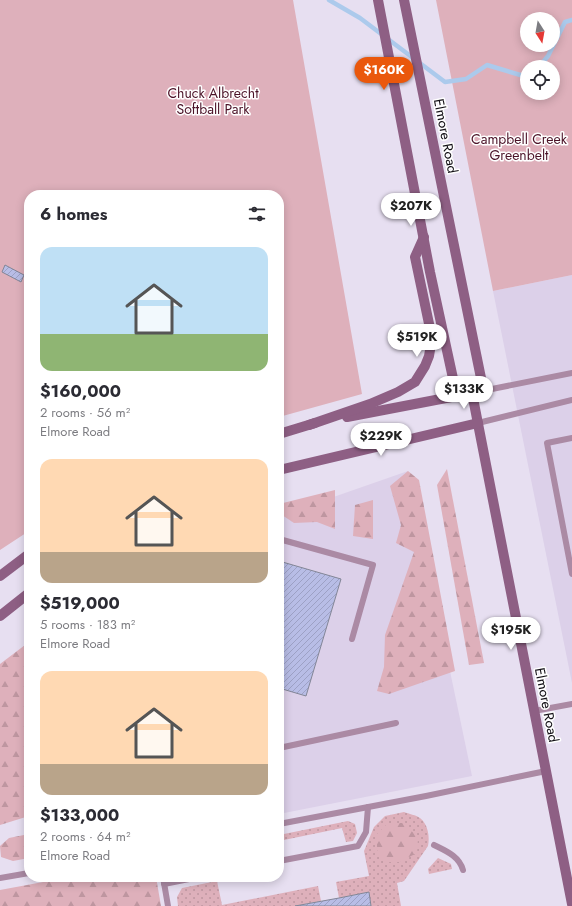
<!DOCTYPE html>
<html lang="en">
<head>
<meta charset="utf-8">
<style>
	:root { --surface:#fff; --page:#f7f7f7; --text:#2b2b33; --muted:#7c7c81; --accent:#ea580c }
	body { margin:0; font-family:Jost,sans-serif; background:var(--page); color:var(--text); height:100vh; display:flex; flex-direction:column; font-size:15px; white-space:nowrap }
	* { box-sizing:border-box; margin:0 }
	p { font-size:13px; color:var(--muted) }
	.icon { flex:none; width:22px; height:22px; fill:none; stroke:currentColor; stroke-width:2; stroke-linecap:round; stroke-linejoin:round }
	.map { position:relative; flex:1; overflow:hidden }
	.drawer { position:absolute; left:24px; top:190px; width:260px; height:692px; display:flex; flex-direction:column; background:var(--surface); border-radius:16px; box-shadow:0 2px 10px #0003 }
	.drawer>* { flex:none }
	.needle { width:26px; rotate:169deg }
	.tools { position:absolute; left:520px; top:12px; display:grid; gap:8px }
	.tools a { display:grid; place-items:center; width:40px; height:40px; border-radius:50%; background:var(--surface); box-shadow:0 2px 10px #0003; font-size:20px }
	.price { position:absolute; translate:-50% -34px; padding:0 9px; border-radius:14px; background:#fff; color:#222; font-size:13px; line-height:26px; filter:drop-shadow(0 1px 2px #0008) }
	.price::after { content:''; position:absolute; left:50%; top:24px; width:12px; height:9px; margin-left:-6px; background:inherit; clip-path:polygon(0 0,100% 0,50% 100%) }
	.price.current { background:var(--accent); color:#fff }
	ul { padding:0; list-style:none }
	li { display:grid; align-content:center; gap:8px; height:212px; padding:0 16px }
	li span { display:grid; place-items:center; height:124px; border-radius:12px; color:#555 }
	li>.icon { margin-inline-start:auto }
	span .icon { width:72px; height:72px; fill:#fffc; stroke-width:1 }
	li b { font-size:17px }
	h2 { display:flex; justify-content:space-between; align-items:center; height:48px; padding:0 16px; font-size:17px }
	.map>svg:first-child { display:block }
	.built { fill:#dcd0e9 }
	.grass { fill:url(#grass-dots) }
	.forest { fill:url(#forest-firs) }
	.park { fill:#deb0bb; fill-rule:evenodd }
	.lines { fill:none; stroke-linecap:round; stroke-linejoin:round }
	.stream { stroke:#accaec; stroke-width:4.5 }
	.building { fill:url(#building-hatch); stroke:#838697 }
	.lane { stroke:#ab8aa4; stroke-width:6 }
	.secondary { stroke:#8e5f84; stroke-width:10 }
	.labels { text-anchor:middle; stroke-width:3; stroke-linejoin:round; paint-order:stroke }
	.park-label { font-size:14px; fill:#4b1227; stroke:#fff }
	.street-label { font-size:14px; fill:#131016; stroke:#fff }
</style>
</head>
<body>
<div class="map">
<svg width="572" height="906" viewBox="0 0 572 906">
	<defs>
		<pattern id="grass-dots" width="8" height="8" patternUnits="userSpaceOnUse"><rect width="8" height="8" fill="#deb0bb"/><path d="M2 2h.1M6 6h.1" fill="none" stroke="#be96a0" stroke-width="1.8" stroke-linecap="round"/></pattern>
		<pattern id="forest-firs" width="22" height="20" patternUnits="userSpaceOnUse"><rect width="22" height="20" fill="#deb0bb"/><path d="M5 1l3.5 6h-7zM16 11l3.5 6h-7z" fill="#be96a0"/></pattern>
		<pattern id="building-hatch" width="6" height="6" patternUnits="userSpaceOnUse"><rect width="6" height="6" fill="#b8bde6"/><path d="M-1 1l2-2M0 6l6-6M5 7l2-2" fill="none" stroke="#9da1c5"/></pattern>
	</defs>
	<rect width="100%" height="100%" fill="#e7dff1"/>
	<!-- built -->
	<g class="built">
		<polygon points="572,275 572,683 493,291"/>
		<polygon points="408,471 472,776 279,814 279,516"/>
	</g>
	<!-- grass -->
	<g class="grass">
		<path d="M404 812C409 814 416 815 420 818 428 824 430 837 428 846L404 881 397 883 401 906H371L369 892 339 898 336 882 369 876 364 851 374 827 385 816Z"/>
		<polygon points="348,821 355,824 357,833 353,841 346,842 342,828 279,841 279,835"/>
		<polygon points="438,858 451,864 452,869 429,874 428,869"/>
		<polygon points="217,881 222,905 318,886 321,901 295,906 178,906 177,897 182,888"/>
	</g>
	<!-- forest -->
	<g class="forest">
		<polygon points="447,469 484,663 469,665 437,485"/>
		<polygon points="408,471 419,480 455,671 389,694 377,691 384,667 385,635 414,552 396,543 401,525 390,486"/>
		<polygon points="335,490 335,529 317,522 294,523 279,513 279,504"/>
		<polygon points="373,500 373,539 353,536 355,505"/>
		<polygon points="29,642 29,816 0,825 0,664"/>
		<polygon points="388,823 403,823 418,837 417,853 399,862 387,862 377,850 377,834"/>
		<polygon points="29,834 29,858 13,861 1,857 0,846 9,838"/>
		<polygon points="70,877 156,877 161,906 0,906 0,890"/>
	</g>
	<!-- park -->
	<g class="park">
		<polygon points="0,0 293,0 362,394 279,417 279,195 29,195 29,531 0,550"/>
		<path d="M436 0H572V275L493 291ZM527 19H553V45H527ZM527 67H553V93H527Z"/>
	</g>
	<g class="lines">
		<!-- stream -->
		<g class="stream">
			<polyline points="329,0 360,18 445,82 466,79 487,65 527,77"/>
			<polyline points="539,67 548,56 565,22 572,20"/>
		</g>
	</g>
	<!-- building -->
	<g class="building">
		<polygon points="5,265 24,275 21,282 2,272"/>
		<polygon points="279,561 341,579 306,696 279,688"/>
		<polygon points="369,892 371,906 295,906 339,898"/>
	</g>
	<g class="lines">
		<!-- lane -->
		<g class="lane">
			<polyline points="472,393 572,373"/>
			<polyline points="478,423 572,400"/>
			<polyline points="572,438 547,443 572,574"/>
			<polyline points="279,539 373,565 352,639"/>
			<polyline points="534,711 572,704"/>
			<polyline points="279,748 396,723"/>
			<polyline points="279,824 426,796 546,771"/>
			<path d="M434 845C446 851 459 856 463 870"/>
			<polyline points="279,861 358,846 366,832 368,807"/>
			<polyline points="163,877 168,906"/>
			<polyline points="0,878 29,873"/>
			<polyline points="164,884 199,877"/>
		</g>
		<!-- secondary -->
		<g class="secondary">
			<polyline points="378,0 430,272 454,383 472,393"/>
			<polyline points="404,0 481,378 472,393 572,904"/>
			<polyline points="347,417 472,393"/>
			<polyline points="309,425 370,404 398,392 415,382 425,366 429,356 432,338 415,257 424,237"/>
			<polyline points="279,434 315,423"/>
			<polyline points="279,470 478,423"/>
			<polyline points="0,576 29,554"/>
			<polyline points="0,616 29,593"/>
		</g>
	</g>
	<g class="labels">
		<!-- park labels -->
		<g class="park-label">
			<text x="213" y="98">Chuck Albrecht<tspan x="213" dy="16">Softball Park</tspan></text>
			<text x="519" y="144">Campbell Creek<tspan x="519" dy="16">Greenbelt</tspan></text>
		</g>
		<!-- street labels -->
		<g class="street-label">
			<text transform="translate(446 136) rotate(79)" y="5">Elmore Road</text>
			<text transform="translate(547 705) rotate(79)" y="5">Elmore Road</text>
		</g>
	</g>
</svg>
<div class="tools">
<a><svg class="needle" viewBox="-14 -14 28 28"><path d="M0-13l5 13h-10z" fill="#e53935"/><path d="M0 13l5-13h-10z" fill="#7c7c81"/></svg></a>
<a><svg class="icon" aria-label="locate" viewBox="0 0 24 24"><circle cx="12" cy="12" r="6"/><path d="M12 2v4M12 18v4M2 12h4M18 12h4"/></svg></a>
</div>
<b class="price current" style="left:384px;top:91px">$160K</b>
<b class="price" style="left:411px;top:227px">$207K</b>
<b class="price" style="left:417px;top:358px">$519K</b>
<b class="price" style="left:464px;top:410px">$133K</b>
<b class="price" style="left:381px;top:457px">$229K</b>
<b class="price" style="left:511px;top:651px">$195K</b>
<section class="drawer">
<h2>6 homes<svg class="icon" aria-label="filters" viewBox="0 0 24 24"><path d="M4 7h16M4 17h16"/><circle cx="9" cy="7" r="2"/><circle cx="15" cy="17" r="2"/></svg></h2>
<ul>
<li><span style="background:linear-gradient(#bfe0f5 70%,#8fb573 0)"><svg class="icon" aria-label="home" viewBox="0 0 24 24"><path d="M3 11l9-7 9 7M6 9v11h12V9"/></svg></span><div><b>$160,000</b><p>2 rooms · 56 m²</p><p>Elmore Road</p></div></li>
<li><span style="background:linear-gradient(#ffd9b3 75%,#b9a48a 0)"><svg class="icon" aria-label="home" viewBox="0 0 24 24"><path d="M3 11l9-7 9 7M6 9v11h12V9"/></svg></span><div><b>$519,000</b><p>5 rooms · 183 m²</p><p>Elmore Road</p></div></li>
<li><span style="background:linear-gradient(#ffd9b3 75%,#b9a48a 0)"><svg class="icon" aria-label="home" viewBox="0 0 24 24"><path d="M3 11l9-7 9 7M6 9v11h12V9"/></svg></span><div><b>$133,000</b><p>2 rooms · 64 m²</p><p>Elmore Road</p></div></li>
</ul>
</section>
</div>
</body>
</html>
